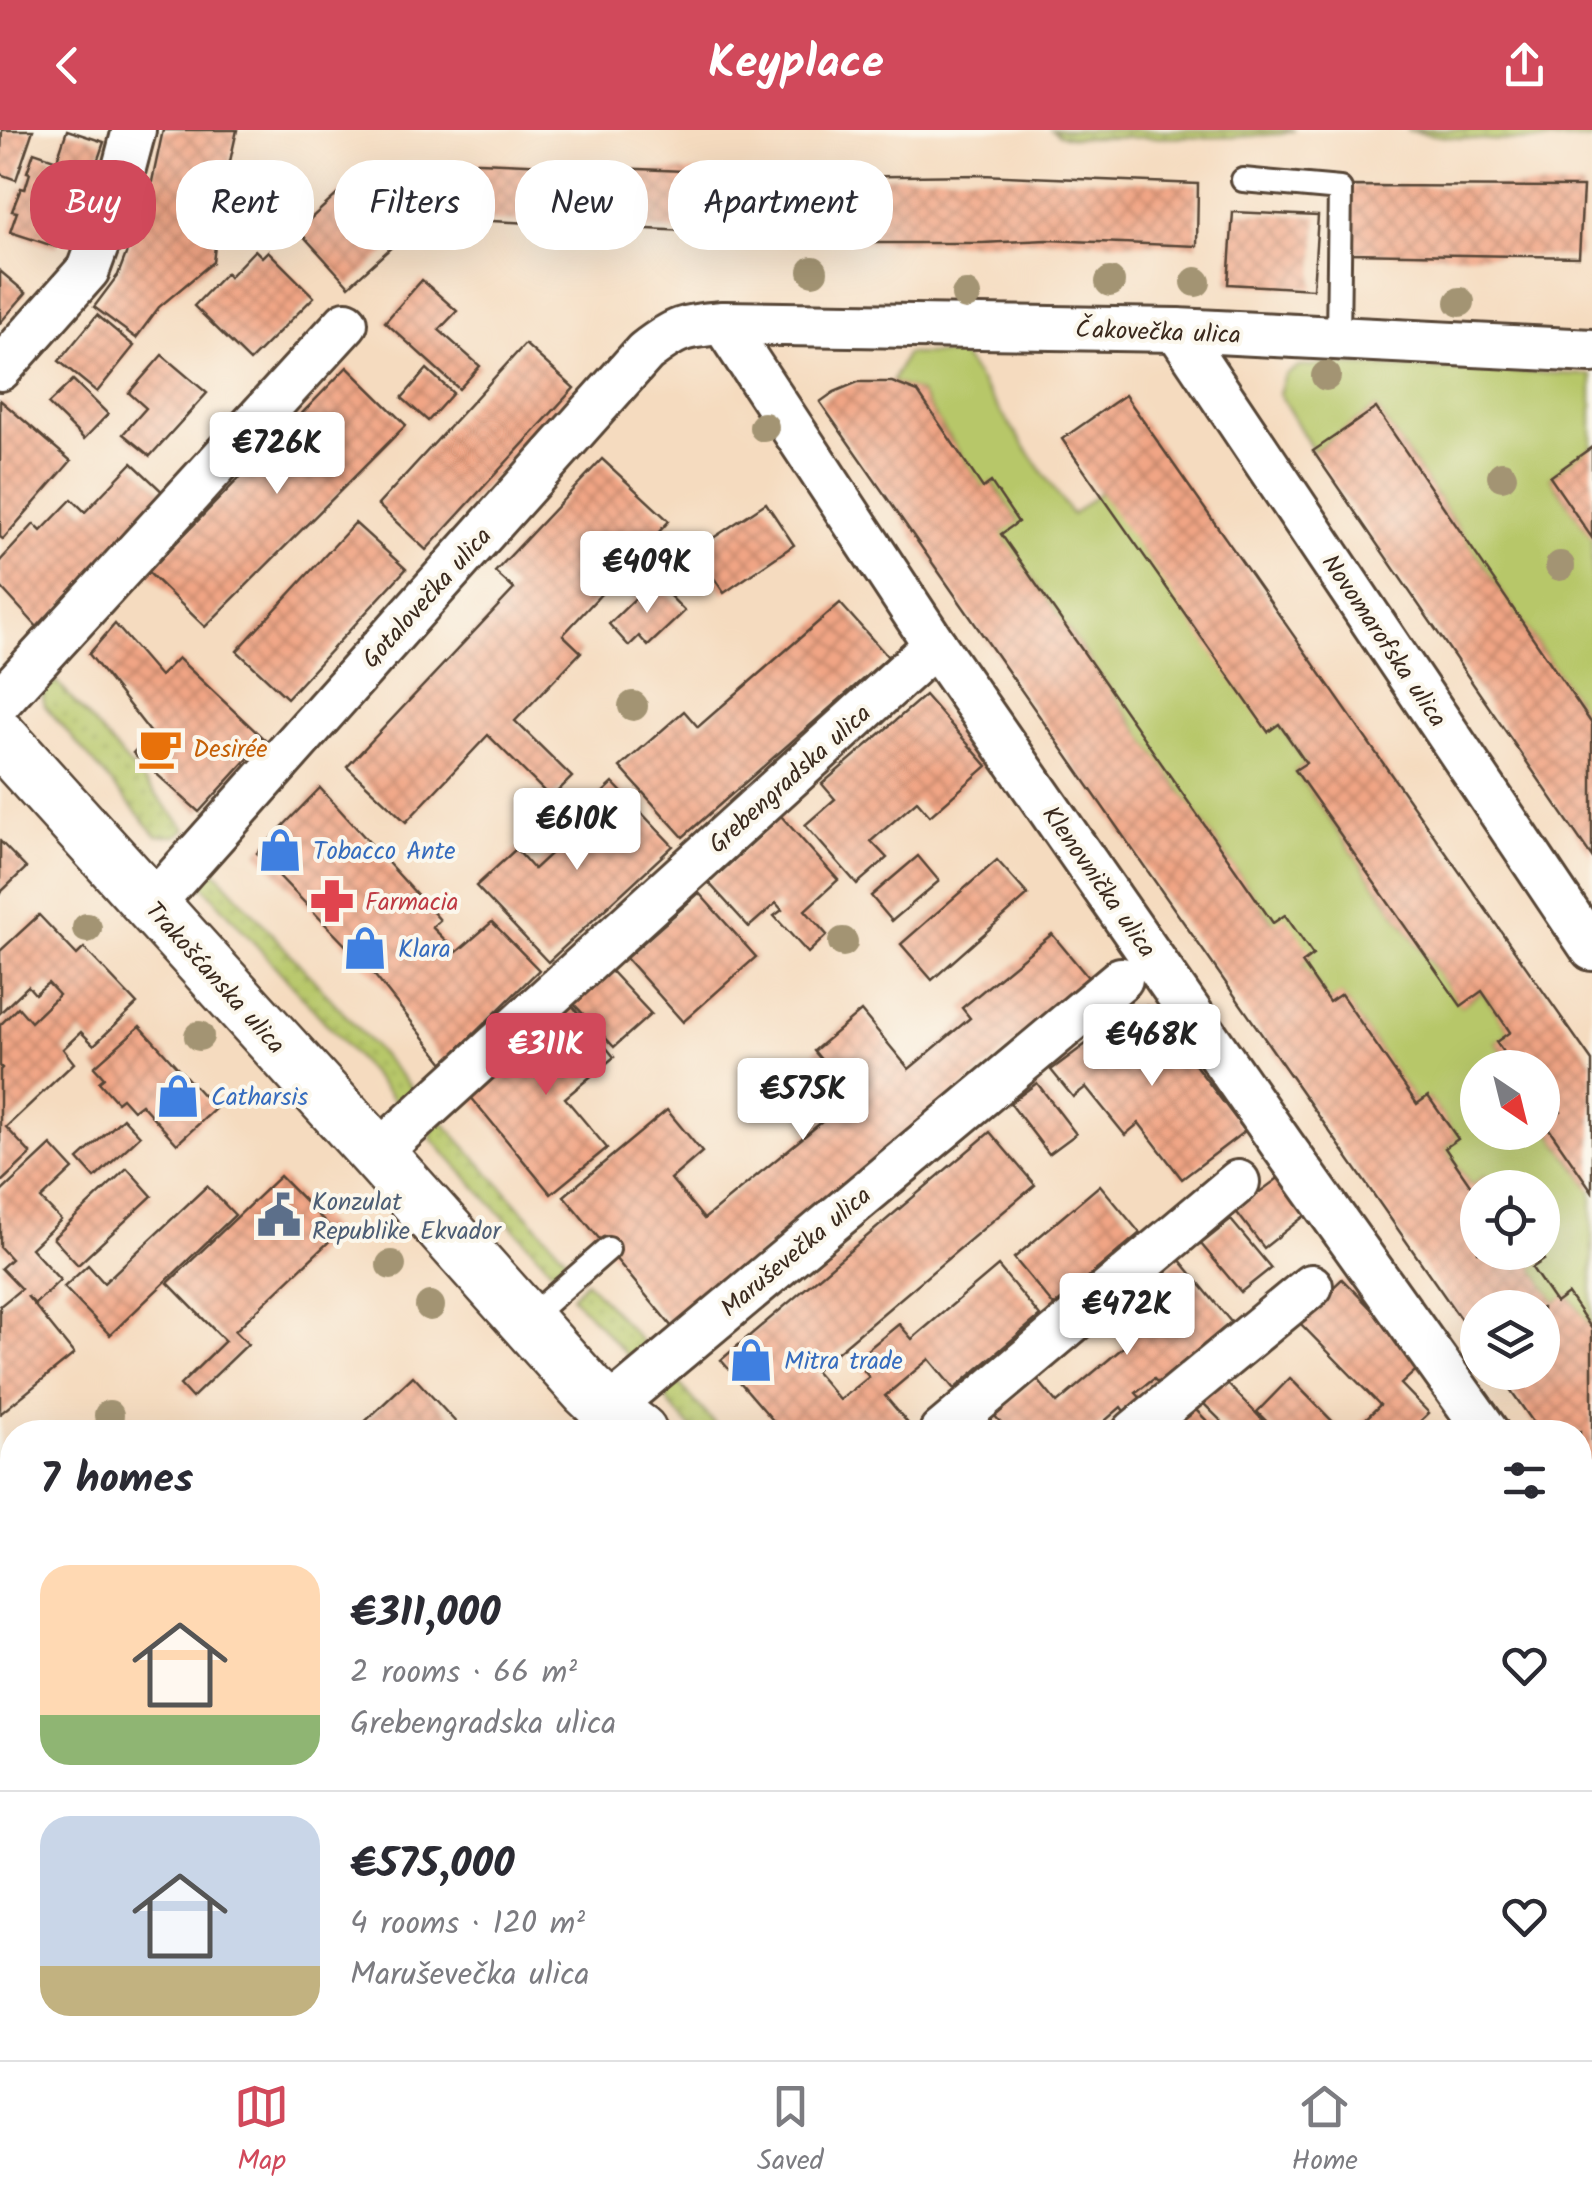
<!DOCTYPE html>
<html lang="en">
<head>
<meta charset="utf-8">
<style>
	:root { --surface:#fff; --page:#f7f7f7; --text:#2b2b33; --muted:#7c7c81; --line:#e1e1e2; --accent:#d1495b }
	body { margin:0; font-family:Kalam,sans-serif; background:var(--page); color:var(--text); height:100vh; display:flex; flex-direction:column; font-size:38px; white-space:nowrap }
	* { box-sizing:border-box; margin:0 }
	p { font-size:32px; color:var(--muted) }
	.icon { flex:none; width:55px; height:55px; fill:none; stroke:currentColor; stroke-width:2; stroke-linecap:round; stroke-linejoin:round }
	.map { position:relative; flex:1; overflow:hidden }
	.panel { position:absolute; left:0px; top:1290px; width:1592px; height:640px; display:flex; flex-direction:column; background:var(--surface); border-radius:40px 40px 0 0; box-shadow:0 10px 40px #0002 }
	.panel>* { flex:none }
	.banner { position:absolute; left:30px; top:30px; width:1000px; height:90px; display:flex; gap:20px }
	.needle { width:65px; rotate:145deg }
	.controls { position:absolute; left:1460px; top:920px; display:grid; gap:20px }
	.controls a { display:grid; place-items:center; width:100px; height:100px; border-radius:50%; background:var(--surface); box-shadow:0 10px 40px #0002; font-size:50px }
	.price { position:absolute; translate:-50% -85px; padding:0 22px; border-radius:10px; background:#fff; color:#222; font-size:32px; line-height:65px; filter:drop-shadow(0 2px 5px #0008) }
	.price::after { content:''; position:absolute; left:50%; top:60px; width:30px; height:22px; margin-left:-15px; background:inherit; clip-path:polygon(0 0,100% 0,50% 100%) }
	.price.current { background:var(--accent); color:#fff }
	ul { padding:0; list-style:none }
	li { display:flex; align-items:center; gap:30px; height:250px; padding:0 40px }
	li+li { border-top:2px solid var(--line) }
	li span { display:grid; place-items:center; flex:none; width:280px; height:200px; border-radius:30px; color:#555 }
	li>.icon { margin-inline-start:auto }
	span .icon { width:120px; height:120px; fill:#fffc; stroke-width:1 }
	li b { font-size:42px }
	h2 { display:flex; justify-content:space-between; align-items:center; height:120px; padding:0 40px; font-size:42px }
	.pill { padding:0 35px; border-radius:40px; background:var(--surface); box-shadow:0 10px 40px #0002; font-size:35px; line-height:90px }
	.pill.current { background:var(--accent); color:#fff }
	header { display:flex; justify-content:space-between; align-items:center; height:130px; padding:0 40px; background:var(--accent); color:#fff; font-size:45px; font-weight:700 }
	.menu { display:flex; justify-content:space-around; align-items:center; height:140px; border-top:2px solid var(--line); background:var(--surface); font-size:28px; color:var(--muted) }
	.menu a { display:grid; justify-items:center; gap:5px }
	.menu .current { color:var(--accent) }
	.map>svg:first-child { display:block }
	.grass { fill:url(#grass-dots); stroke:#797844; stroke-width:2.5 }
	.garden { fill:#b7c769; stroke:#797844; stroke-width:2.5 }
	.building { fill:url(#building-cross-hatch) }
	.lines { fill:none; stroke-linecap:round; stroke-linejoin:round }
	.service-casing { stroke:#574536; stroke-width:28 }
	.minor-casing { stroke:#574536; stroke-width:48 }
	.tertiary-casing { stroke:#574536; stroke-width:60 }
	.service { stroke:#fff; stroke-width:22 }
	.minor { stroke:#fff; stroke-width:42 }
	.tertiary { stroke:#fff; stroke-width:55 }
	.tree { fill:#a39473 }
	.labels { text-anchor:middle; stroke-width:8; stroke-linejoin:round; paint-order:stroke }
	.street-label { font-size:25px; fill:#3b2a1e; stroke:#fbf7ec }
	.food-label { font-size:25px; fill:#c56008; stroke:#fbf7ec; text-anchor:start }
	.shop-label { font-size:25px; fill:#366cbe; stroke:#fbf7ec; text-anchor:start }
	.health-label { font-size:25px; fill:#be3a42; stroke:#fbf7ec; text-anchor:start }
	.service-label { font-size:25px; fill:#4e5e75; stroke:#fbf7ec; text-anchor:start }
</style>
</head>
<body>
<header><svg class="icon" aria-label="back" viewBox="0 0 24 24"><path d="M15 5l-7 7 7 7"/></svg>Keyplace<svg class="icon" aria-label="share" viewBox="0 0 24 24"><path d="M12 15V3M7 8l5-5 5 5M5 13v7h14v-7"/></svg></header>
<div class="map">
<svg width="1592" height="1930" viewBox="0 0 1592 1930">
	<defs>
		<pattern id="grass-dots" width="8" height="8" patternUnits="userSpaceOnUse" patternTransform="scale(2.5)"><rect width="8" height="8" fill="#b7c769"/><path d="M2 2h.1M6 6h.1" fill="none" stroke="#9eab5b" stroke-width="1.8" stroke-linecap="round"/></pattern>
		<pattern id="building-cross-hatch" width="8" height="8" patternUnits="userSpaceOnUse" patternTransform="scale(2.5)"><rect width="8" height="8" fill="#f1a585"/><path d="M0 0l8 8M0 8l8-8" fill="none" stroke="#c4876c"/></pattern>
	</defs>
	<rect width="100%" height="100%" fill="#fbf7ec"/>
	<filter id="ink" filterUnits="userSpaceOnUse"><feTurbulence type="fractalNoise" baseFrequency=".01" numOctaves="2"/><feDisplacementMap in="SourceGraphic" scale="20" xChannelSelector="R" yChannelSelector="G"/><feConvolveMatrix kernelMatrix="1 2 1 2 8 2 1 2 1" color-interpolation-filters="sRGB"/></filter>
	<filter id="wash" filterUnits="userSpaceOnUse"><feTurbulence type="fractalNoise" baseFrequency=".0048" numOctaves="4" result="noise"/><feDisplacementMap in="SourceGraphic" scale="40" xChannelSelector="R" yChannelSelector="G"/><feGaussianBlur stdDeviation="2.25" result="paint"/><feColorMatrix in="noise" values="0 0 0 0 0 0 0 0 0 0 0 0 0 0 0 0 0 1.4 0 .05"/><feComposite in="paint" operator="in"/></filter>
	<g filter="url(#wash)">
		<rect width="100%" height="100%" fill="#f5dbbf"/>
		<!-- grass -->
		<g class="grass">
			<polygon points="1052,0 1295,0 1282,4 1236,7 1075,8 1059,5"/>
			<path d="M1407 0H1592V9C1530 11 1468 14 1407 0Z"/>
			<polygon points="55,550 186,699 176,706 157,706 45,576 42,564"/>
			<polygon points="207,732 416,963 403,974 398,974 199,751"/>
			<polygon points="440,989 571,1133 560,1143 553,1141 430,1007 433,997"/>
			<polygon points="586,1151 652,1223 634,1233 572,1166"/>
			<polygon points="678,1252 722,1302 695,1302 670,1275 665,1265 667,1260"/>
			<polygon points="1592,1417 1592,1646 1580,1633 1580,1445 1582,1442 1580,1426"/>
		</g>
		<!-- garden -->
		<g class="garden">
			<polygon points="906,224 961,224 1072,385 1100,362 1279,594 1306,633 1295,641 1461,876 1482,861 1510,902 1496,912 1514,937 1478,938 1478,1002 1542,1002 1543,955 1561,982 1545,994 1592,1061 1592,1199 1568,1165 1556,1173 1532,1138 1544,1130 1539,1123 1542,1122 1542,1058 1494,1057 1485,1046 1471,1056 1445,1018 1458,1009 1428,967 1417,974 1341,865 1329,872 1302,833 1313,825 1273,793 1001,404 1018,391 992,352 983,358 919,262 892,252"/>
			<polygon points="1323,234 1592,245 1592,317 1550,347 1592,408 1592,594 1376,278 1313,321 1279,263 1285,245 1299,237"/>
		</g>
		<g id="blocks">
			<!-- building -->
			<g class="building">
				<polygon points="2,0 33,0 16,50 0,44"/>
				<polygon points="67,0 104,12 86,64 61,55 57,65 82,75 74,98 63,94 56,117 10,102 17,82 12,81 21,58 25,59 30,43 27,42 34,22 57,30"/>
				<polygon points="163,0 237,0 220,76 213,132 159,177 136,208 94,177 118,145 150,61"/>
				<polygon points="455,31 823,47 982,45 1198,54 1197,116 1047,110 982,113 859,113 706,102 452,89"/>
				<polygon points="1351,56 1583,57 1579,127 1349,123"/>
				<polygon points="343,59 394,115 349,156 298,100"/>
				<polygon points="1233,82 1318,86 1313,159 1228,154"/>
				<polygon points="255,120 262,127 268,121 314,167 250,231 194,176 226,143 229,147"/>
				<polygon points="0,141 26,163 0,193"/>
				<polygon points="422,150 457,181 439,200 480,236 459,259 385,192"/>
				<polygon points="97,185 134,216 97,262 59,231"/>
				<polygon points="525,214 574,258 426,420 378,375"/>
				<polygon points="162,225 207,263 150,326 123,304 146,278 129,263"/>
				<polygon points="347,237 406,295 205,497 148,442"/>
				<polygon points="427,239 453,263 428,291 402,268"/>
				<polygon points="73,250 108,284 84,309 48,274"/>
				<polygon points="858,252 892,252 918,262 983,358 991,352 1018,392 1001,404 1273,793 1285,785 1313,825 1302,833 1329,872 1341,864 1417,974 1428,966 1458,1009 1445,1018 1471,1056 1486,1046 1494,1058 1478,1058 1478,1122 1539,1122 1544,1130 1532,1138 1556,1173 1568,1164 1592,1199 1592,1377 1580,1360 1580,1302 1540,1302 1498,1242 1542,1242 1542,1178 1478,1178 1478,1214 820,272 834,262"/>
				<polygon points="1125,265 1592,931 1592,1061 1545,993 1561,982 1542,955 1542,938 1514,938 1496,912 1510,902 1482,861 1461,876 1295,640 1306,633 1279,594 1268,602 1062,309"/>
				<polygon points="0,270 71,331 3,409 0,407"/>
				<polygon points="1376,278 1592,594 1592,727 1313,321"/>
				<polygon points="1592,317 1592,408 1550,347"/>
				<polygon points="602,329 669,391 563,505 581,522 515,591 572,647 551,668 488,605 406,692 347,637 514,459 495,442"/>
				<polygon points="132,333 168,367 40,500 0,456 0,431 34,394 41,401 72,369 85,382"/>
				<polygon points="766,373 794,415 724,463 695,420"/>
				<polygon points="355,393 406,439 287,568 237,521"/>
				<polygon points="654,450 685,481 648,516 639,506 629,516 609,494"/>
				<polygon points="840,473 888,527 683,707 620,637 684,581 698,597"/>
				<polygon points="115,494 160,546 178,528 265,610 199,682 133,623 151,603 89,524"/>
				<polygon points="925,565 987,636 930,686 917,671 871,711 887,728 857,754 805,695 835,669 822,654"/>
				<polygon points="613,653 673,716 548,832 476,756 516,719 534,739 574,702 568,695"/>
				<polygon points="320,658 440,790 432,797 457,822 492,792 539,840 444,933 376,847 257,723"/>
				<polygon points="781,686 838,750 805,780 827,805 808,823 774,786 782,780 776,773 749,797 709,753"/>
				<polygon points="0,711 26,738 0,763"/>
				<polygon points="918,726 939,751 892,791 871,766"/>
				<polygon points="997,730 1028,765 932,850 901,814"/>
				<polygon points="699,763 756,827 683,892 626,828"/>
				<polygon points="39,785 77,825 84,818 137,874 94,915 81,902 63,919 74,933 6,997 31,1024 0,1053 0,940 2,938 0,936 0,895 18,877 31,892 59,865 48,853 35,864 28,856 0,883 0,821"/>
				<polygon points="1052,804 1091,851 672,1197 564,1066 667,980 702,1022 671,1049 704,1089 852,967 814,921 861,881 909,939 970,888 962,878"/>
				<polygon points="610,840 651,884 614,917 573,873"/>
				<polygon points="570,873 614,927 565,968 607,1018 551,1064 465,960"/>
				<polygon points="1137,876 1147,876 1153,879 1245,1001 1182,1049 1139,993 1125,1005 1086,957 1073,967 1051,940"/>
				<polygon points="140,896 215,979 177,1014 141,974 133,980 122,968 117,972 99,952 104,948 94,937"/>
				<polygon points="1037,953 1076,1004 1049,1024 1010,973"/>
				<polygon points="123,988 140,1006 95,1048 78,1029"/>
				<polygon points="990,1002 1035,1055 815,1241 840,1270 869,1247 855,1230 899,1194 912,1209 998,1136 1040,1186 954,1259 929,1229 885,1266 912,1298 907,1302 783,1302 721,1230"/>
				<polygon points="51,1015 73,1039 41,1069 61,1090 31,1118 60,1150 35,1174 27,1166 74,1224 0,1284 0,1176 21,1159 1,1138 11,1129 0,1117 0,1063"/>
				<polygon points="127,1038 152,1066 78,1135 53,1108"/>
				<polygon points="1284,1044 1312,1080 1264,1118 1235,1080"/>
				<polygon points="280,1046 337,1104 235,1201 248,1214 192,1268 180,1255 225,1211 168,1153"/>
				<polygon points="1100,1055 1140,1103 1054,1176 1014,1128"/>
				<polygon points="207,1056 235,1085 110,1205 64,1157 88,1135 104,1153"/>
				<polygon points="1231,1090 1271,1138 1241,1162 1201,1114"/>
				<polygon points="1179,1129 1231,1192 1158,1253 1154,1249 1136,1263 1147,1275 1130,1289 1121,1277 1092,1302 1009,1302 994,1285 1037,1249 1057,1273 1126,1215 1105,1190"/>
				<polygon points="1342,1149 1424,1233 1401,1254 1429,1283 1409,1302 1358,1302 1355,1299 1380,1275 1298,1191"/>
				<polygon points="1219,1245 1274,1302 1232,1302 1197,1267"/>
				<polygon points="413,1246 462,1299 458,1302 354,1302"/>
				<polygon points="1290,1248 1343,1302 1277,1302 1257,1282"/>
				<polygon points="1190,1274 1218,1302 1175,1302 1167,1295"/>
				<polygon points="10,1519 12,1523 12,1564 0,1575 0,1527"/>
				<polygon points="12,1591 12,1634 0,1619 0,1601"/>
				<polygon points="1580,1639 1592,1652 1592,1681 1580,1667"/>
				<polygon points="0,1643 12,1657 12,1778 0,1766"/>
				<polygon points="1580,1674 1592,1688 1592,1712 1580,1729"/>
				<polygon points="148,1918 281,1918 292,1930 160,1930"/>
				<polygon points="537,1918 590,1918 597,1930 517,1930"/>
				<polygon points="625,1918 714,1918 694,1930 633,1930"/>
				<polygon points="948,1918 1099,1918 1111,1930 927,1930"/>
				<polygon points="1318,1918 1421,1918 1412,1930 1330,1930"/>
			</g>
		</g>
	</g>
	<g filter="url(#ink)">
		<use href="#blocks" fill-opacity="0" stroke="#574536" stroke-width="2.5"/>
		<g class="lines">
			<!-- service casing -->
			<g class="service-casing">
				<g id="service">
					<polyline points="1243,50 1340,59 1338,208"/>
					<polyline points="526,1191 608,1119"/>
				</g>
			</g>
			<!-- minor casing -->
			<g class="minor-casing">
				<g id="minor">
					<polyline points="723,193 935,515 1283,1016 1487,1302"/>
					<polyline points="1177,200 1592,819"/>
					<polyline points="0,239 88,140 120,53 134,0"/>
					<polyline points="0,571 346,193"/>
					<path d="M151 776 645 222C676 198 684 196 723 193L1177 200 1592 221"/>
					<polyline points="377,1024 935,515"/>
					<polyline points="608,1279 1121,849"/>
					<polyline points="941,1302 1238,1052"/>
					<polyline points="1134,1302 1311,1156"/>
					<polyline points="1580,1817 1592,1801"/>
					<polyline points="1142,1930 1151,1918"/>
					<polyline points="1491,1930 1501,1918"/>
				</g>
			</g>
			<!-- tertiary casing -->
			<g class="tertiary-casing">
				<g id="tertiary">
					<polyline points="0,608 377,1024 588,1260 608,1279 639,1302"/>
					<polyline points="0,1853 12,1866"/>
					<polyline points="62,1918 74,1930"/>
					<polyline points="1219,1918 1230,1930"/>
					<polyline points="805,1930 826,1918"/>
				</g>
			</g>
			<!-- service -->
			<use href="#service" class="service"/>
			<!-- minor -->
			<use href="#minor" class="minor"/>
			<!-- tertiary -->
			<use href="#tertiary" class="tertiary"/>
		</g>
		<!-- trees -->
		<g class="tree">
			<circle cx="813" cy="141" r="15"/>
			<circle cx="1110" cy="152" r="15"/>
			<circle cx="1196" cy="152" r="15"/>
			<circle cx="966" cy="165" r="15"/>
			<circle cx="1460" cy="172" r="15"/>
			<circle cx="1326" cy="246" r="15"/>
			<circle cx="764" cy="297" r="15"/>
			<circle cx="1502" cy="346" r="15"/>
			<circle cx="1560" cy="436" r="15"/>
			<circle cx="633" cy="576" r="15"/>
			<circle cx="87" cy="798" r="15"/>
			<circle cx="843" cy="812" r="15"/>
			<circle cx="199" cy="906" r="15"/>
			<circle cx="391" cy="1135" r="15"/>
			<circle cx="430" cy="1176" r="15"/>
			<circle cx="109" cy="1285" r="15"/>
		</g>
	</g>
	<!-- icons -->
	<defs>
		<g id="cafe-bare" transform="scale(3.45)"><path d="M-5.5-4.5H6V0H3Q3 3.5 0 3.5H-2.5Q-5.5 3.5-5.5 0ZM3-3.2v2h1.7v-2ZM-6 4.5H4V6H-6Z" fill="#e8710a" stroke="#fbf7ec" stroke-width="2.5" paint-order="stroke"/></g>
		<g id="shop-bare" transform="scale(3.45)"><path d="M-5-2.5h2.3a2.7 3.5 0 0 1 5.4 0H5L5.5 6h-11ZM-1.5-2.5h3a1.5 2.3 0 0 0-3 0Z" fill="#3f7fe0" stroke="#fbf7ec" stroke-width="2.5" paint-order="stroke"/></g>
		<g id="pharmacy-bare" transform="scale(3.45)"><path d="M-2-6h4v4h4v4h-4v4h-4v-4h-4v-4h4Z" fill="#e0444e" stroke="#fbf7ec" stroke-width="2.5" paint-order="stroke"/></g>
		<g id="civic-bare" transform="scale(3.45)"><path d="M-.6-6.5H3V-4.5H.6V-3L4-1V1h2V6H-6V1h2V-1L-.6-3ZM-1.2 2.5V6h2.4V2.5Z" fill="#5c6f8a" stroke="#fbf7ec" stroke-width="2.5" paint-order="stroke"/></g>
	</defs>
	<g fill-rule="evenodd">
		<use href="#cafe-bare" x="160" y="618"/>
		<use href="#shop-bare" x="280" y="720"/>
		<use href="#pharmacy-bare" x="332" y="771"/>
		<use href="#shop-bare" x="365" y="818"/>
		<use href="#shop-bare" x="178" y="966"/>
		<use href="#civic-bare" x="279" y="1085"/>
		<use href="#shop-bare" x="751" y="1230"/>
	</g>
	<g class="labels">
		<!-- street labels -->
		<g class="street-label">
			<text transform="translate(1158 201) rotate(2)" y="9">Čakovečka ulica</text>
			<text transform="translate(426 467) rotate(-48)" y="9">Gotalovečka ulica</text>
			<text transform="translate(1385 510) rotate(56)" y="9">Novomarofska ulica</text>
			<text transform="translate(789 648) rotate(-42)" y="9">Grebengradska ulica</text>
			<text transform="translate(1100 751) rotate(55)" y="9">Klenovnička ulica</text>
			<text transform="translate(216 847) rotate(48)" y="9">Trakošćanska ulica</text>
			<text transform="translate(795 1121) rotate(-40)" y="9">Maruševečka ulica</text>
		</g>
		<!-- food labels -->
		<g class="food-label">
			<text x="193" y="627">Desirée</text>
		</g>
		<!-- shop labels -->
		<g class="shop-label">
			<text x="313" y="729">Tobacco Ante</text>
			<text x="398" y="827">Klara</text>
			<text x="211" y="975">Catharsis</text>
			<text x="784" y="1239">Mitra trade</text>
		</g>
		<!-- health labels -->
		<g class="health-label">
			<text x="365" y="780">Farmacia</text>
		</g>
		<!-- service labels -->
		<g class="service-label">
			<text x="312" y="1080">Konzulat<tspan x="312" dy="29">Republike Ekvador</tspan></text>
		</g>
	</g>
</svg>
<div class="controls">
<a><svg class="needle" viewBox="-14 -14 28 28"><path d="M0-13l5 13h-10z" fill="#e53935"/><path d="M0 13l5-13h-10z" fill="#7c7c81"/></svg></a>
<a><svg class="icon" aria-label="locate" viewBox="0 0 24 24"><circle cx="12" cy="12" r="6"/><path d="M12 2v4M12 18v4M2 12h4M18 12h4"/></svg></a>
<a><svg class="icon" aria-label="layers" viewBox="0 0 24 24"><path d="M12 4l9 5-9 5-9-5zM3 14l9 5 9-5"/></svg></a>
</div>
<b class="price" style="left:277px;top:367px">€726K</b>
<b class="price" style="left:647px;top:486px">€409K</b>
<b class="price" style="left:577px;top:743px">€610K</b>
<b class="price" style="left:1152px;top:959px">€468K</b>
<b class="price current" style="left:546px;top:968px">€311K</b>
<b class="price" style="left:803px;top:1013px">€575K</b>
<b class="price" style="left:1127px;top:1228px">€472K</b>
<div class="banner">
<a class="pill current">Buy</a>
<a class="pill">Rent</a>
<a class="pill">Filters</a>
<a class="pill">New</a>
<a class="pill">Apartment</a>
</div>
<section class="panel">
<h2>7 homes<svg class="icon" aria-label="filters" viewBox="0 0 24 24"><path d="M4 7h16M4 17h16"/><circle cx="9" cy="7" r="2"/><circle cx="15" cy="17" r="2"/></svg></h2>
<ul>
<li><span style="background:linear-gradient(#ffd9b3 75%,#8fb573 0)"><svg class="icon" aria-label="home" viewBox="0 0 24 24"><path d="M3 11l9-7 9 7M6 9v11h12V9"/></svg></span><div><b>€311,000</b><p>2 rooms · 66 m²</p><p>Grebengradska ulica</p></div><svg class="icon" aria-label="heart" viewBox="0 0 24 24"><path d="M12 20l-8-8c-3-5 5-10 8-4 3-6 11-1 8 4z"/></svg></li>
<li><span style="background:linear-gradient(#c9d6e8 75%,#c2b280 0)"><svg class="icon" aria-label="home" viewBox="0 0 24 24"><path d="M3 11l9-7 9 7M6 9v11h12V9"/></svg></span><div><b>€575,000</b><p>4 rooms · 120 m²</p><p>Maruševečka ulica</p></div><svg class="icon" aria-label="heart" viewBox="0 0 24 24"><path d="M12 20l-8-8c-3-5 5-10 8-4 3-6 11-1 8 4z"/></svg></li>
</ul>
</section>
</div>
<nav class="menu">
<a class="current"><svg class="icon" aria-label="map" viewBox="0 0 24 24"><path d="M3 6l6-2 6 2 6-2v14l-6 2-6-2-6 2zM9 4v14M15 6v14"/></svg>Map</a>
<a><svg class="icon" aria-label="saved" viewBox="0 0 24 24"><path d="M7 4h10v16l-5-4-5 4z"/></svg>Saved</a>
<a><svg class="icon" aria-label="home" viewBox="0 0 24 24"><path d="M3 11l9-7 9 7M6 9v11h12V9"/></svg>Home</a>
</nav>
</body>
</html>
